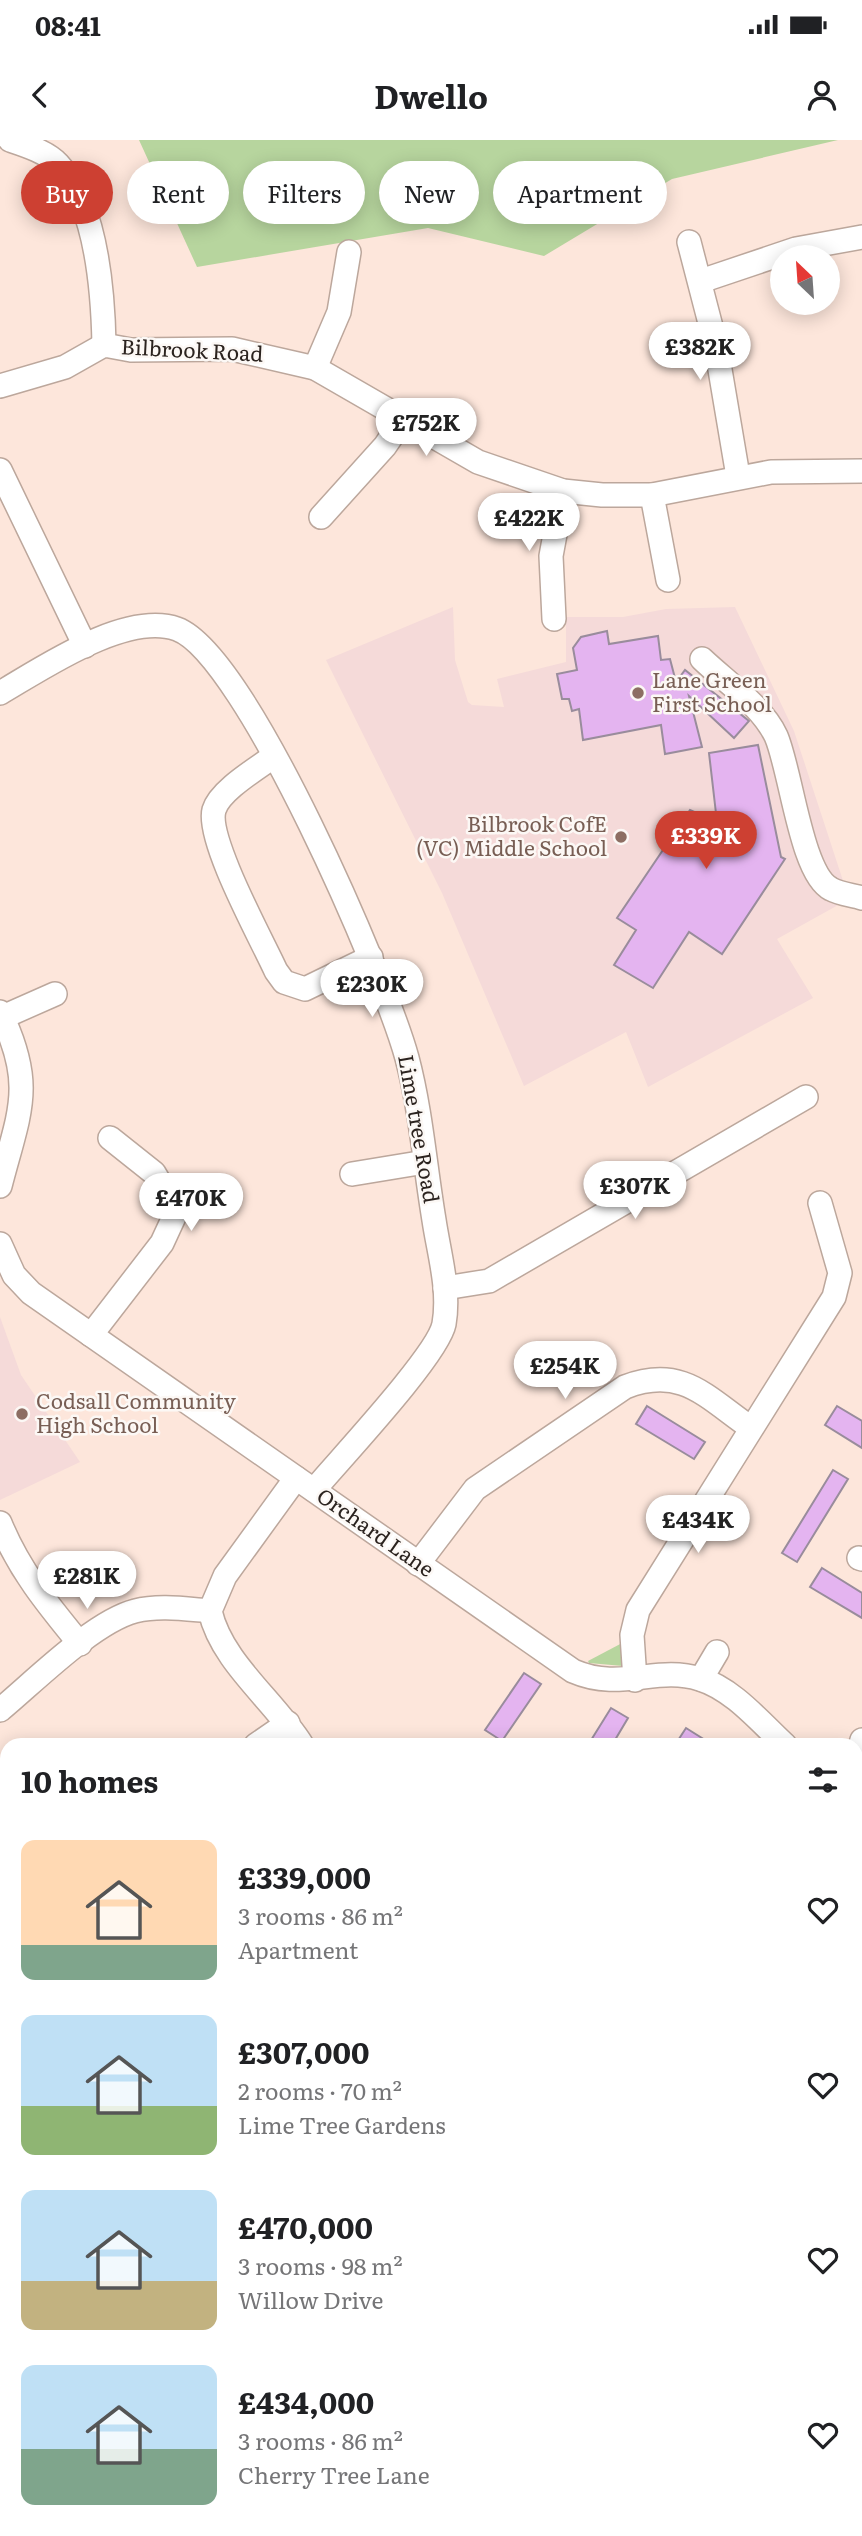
<!DOCTYPE html>
<html lang="en">
<head>
<meta charset="utf-8">
<style>
	:root { --surface:#fff; --page:#f2f2f2; --text:#202124; --muted:#757577; --accent:#cd4032 }
	body { margin:0; font-family:Literata,serif; background:var(--page); color:var(--text); height:100vh; display:flex; flex-direction:column; font-size:26px; white-space:nowrap }
	* { box-sizing:border-box; margin:0 }
	p { font-size:23px; color:var(--muted) }
	.icon { flex:none; width:38px; height:38px; fill:none; stroke:currentColor; stroke-width:2; stroke-linecap:round; stroke-linejoin:round }
	.map { position:relative; flex:1; overflow:hidden }
	.panel { position:absolute; left:0px; top:1598px; width:863px; height:800px; display:flex; flex-direction:column; background:var(--surface); border-radius:21px 21px 0 0; box-shadow:0 4px 18px #0003 }
	.panel>* { flex:none }
	.top-card { position:absolute; left:21px; top:21px; width:821px; height:63px; display:flex; gap:14px }
	.needle { width:46px; rotate:335deg }
	.fabs { position:absolute; left:770px; top:105px; display:grid; gap:14px }
	.fabs a { display:grid; place-items:center; width:70px; height:70px; border-radius:50%; background:var(--surface); box-shadow:0 4px 18px #0003; font-size:35px }
	.price { position:absolute; translate:-50% -60px; padding:0 16px; border-radius:24px; background:#fff; color:#222; font-size:23px; line-height:46px; filter:drop-shadow(0 2px 4px #0008) }
	.price::after { content:''; position:absolute; left:50%; top:42px; width:21px; height:16px; margin-left:-10px; background:inherit; clip-path:polygon(0 0,100% 0,50% 100%) }
	.price.selected { background:var(--accent); color:#fff }
	ul { padding:0; list-style:none }
	li { display:flex; align-items:center; gap:21px; height:175px; padding:0 21px }
	li span { display:grid; place-items:center; flex:none; width:196px; height:140px; border-radius:14px; color:#555 }
	li>.icon { margin-inline-start:auto }
	span .icon { width:84px; height:84px; fill:#fffc; stroke-width:1 }
	li b { font-size:30px }
	h2 { display:flex; justify-content:space-between; align-items:center; height:84px; padding:0 21px; font-size:30px }
	.pill { padding:0 24px; border-radius:32px; background:var(--surface); box-shadow:0 4px 18px #0003; font-size:24px; line-height:63px }
	.pill.selected { background:var(--accent); color:#fff }
	.status { display:flex; justify-content:space-between; align-items:center; height:49px; padding:0 35px; background:var(--surface); direction:ltr }
	.status svg { height:19px; fill:currentColor }
	header { display:flex; justify-content:space-between; align-items:center; height:91px; padding:0 21px; background:var(--surface); font-size:32px; font-weight:700 }
	.map>svg:first-child { display:block }
	.education { fill:#f5dad9 }
	.green { fill:#b7d59e }
	.building { fill:#e4b4f0; stroke:#998c9c; stroke-width:2 }
	.lines { fill:none; stroke-linecap:round; stroke-linejoin:round }
	.minor-casing { stroke:#bca79c; stroke-width:26 }
	.minor { stroke:#fff; stroke-width:23 }
	.education-dot { fill:#8d6e63; stroke:#fcf8f5; stroke-width:2.5 }
	.labels { text-anchor:middle; stroke-width:5; stroke-linejoin:round; paint-order:stroke }
	.street-label { font-size:21px; fill:#2b231f; stroke:#fcf8f5 }
	.education-label { font-size:21px; fill:#785e54; stroke:#fcf8f5; text-anchor:start }
</style>
</head>
<body>
<div class="status"><b>08:41</b><svg viewBox="0 0 49 12"><path d="M0 12V9h3v3zM5 12V6h3v6zM10 12V3h3v9zM15 12V0h3v12zM26 1h20v11H26zM47 4h2v5h-2z"/></svg></div>
<header><svg class="icon" aria-label="back" viewBox="0 0 24 24"><path d="M15 5l-7 7 7 7"/></svg>Dwello<svg class="icon" aria-label="person" viewBox="0 0 24 24"><circle cx="12" cy="8" r="4"/><path d="M4 21q1-7 8-7t8 7"/></svg></header>
<div class="map">
<svg width="862" height="2396" viewBox="0 0 862 2396">
	<rect width="100%" height="100%" fill="#fde6db"/>
	<!-- education -->
	<g class="education">
		<polygon points="453,467 455,520 468,562 472,565 504,567 497,539 566,522 566,477 623,477 666,469 735,467 794,591 849,759 777,799 813,858 648,947 626,892 524,946 442,753 326,520"/>
		<polygon points="0,1177 21,1235 80,1322 0,1360"/>
		<polygon points="0,1809 7,1818 7,2166 0,2166"/>
	</g>
	<!-- green -->
	<g class="green">
		<polygon points="139,0 838,0 672,39 544,116 428,88 197,127"/>
		<polygon points="624,1502 623,1526 589,1523 588,1521"/>
	</g>
	<!-- building -->
	<g class="building">
		<polygon points="607,491 609,504 658,496 661,520 670,519 676,542 685,530 749,581 734,598 689,556 702,607 665,614 661,585 583,600 579,569 572,571 569,559 562,559 557,534 577,530 573,508 581,497"/>
		<polygon points="758,605 781,717 785,719 722,814 689,792 653,848 614,825 636,790 617,778 690,670 717,682 709,613"/>
		<polygon points="647,1266 705,1302 694,1319 636,1284"/>
		<polygon points="837,1266 862,1281 862,1308 825,1285"/>
		<polygon points="833,1330 848,1339 797,1422 782,1413"/>
		<polygon points="822,1428 862,1453 862,1478 810,1447"/>
		<polygon points="524,1533 541,1544 502,1601 485,1590"/>
		<polygon points="611,1568 628,1578 612,1605 588,1605"/>
		<polygon points="686,1588 713,1605 675,1605"/>
	</g>
	<g class="lines">
		<!-- minor casing -->
		<g class="minor-casing">
			<g id="minor">
				<path d="M10 0C25 5 47 12 58 24 97 65 103 152 104 205"/>
				<polyline points="689,102 716,206 738,336"/>
				<polyline points="701,141 796,109 862,97"/>
				<polyline points="315,228 339,172 349,112"/>
				<polyline points="0,246 65,227 104,205 131,210 232,209 315,228 478,322 563,351 602,355 652,355 771,332 862,331"/>
				<polyline points="0,330 85,506"/>
				<polyline points="652,355 668,440"/>
				<polyline points="321,377 385,306 404,278"/>
				<polyline points="554,479 551,416 563,351"/>
				<path d="M702 519C726 542 762 566 776 596 791 630 801 734 831 749 840 754 852 755 862 758"/>
				<path d="M0 553C43 528 126 471 177 489 246 514 386 841 407 918 421 971 425 1026 434 1080 439 1114 450 1149 444 1184 438 1215 339 1320 314 1350"/>
				<path d="M274 616C258 628 220 650 214 670 206 699 262 800 276 831L284 842 305 849 371 817"/>
				<path d="M0 872C36 946 19 972 0 1046"/>
				<polyline points="3,877 55,854"/>
				<polyline points="352,1034 425,1022"/>
				<path d="M0 1104 14 1135 31 1153 573 1531C621 1552 656 1525 700 1539 733 1549 760 1582 785 1605"/>
				<polyline points="445,1148 489,1141 806,957"/>
				<polyline points="91,1195 162,1103 174,1077 170,1060 154,1033 110,998"/>
				<path d="M296 1338 225 1436 210 1471C222 1523 274 1560 302 1605"/>
				<path d="M0 1383C19 1430 48 1465 80 1504"/>
				<polyline points="859,1418 862,1419"/>
				<path d="M418 1424 475 1349 625 1247C682 1225 706 1257 751 1288"/>
				<polyline points="701,1539 717,1512"/>
				<polyline points="635,1540 632,1495 638,1470 834,1157 840,1133 820,1063"/>
				<path d="M0 1570C34 1542 93 1482 135 1471 159 1465 185 1469 210 1471"/>
				<polyline points="256,1605 288,1583"/>
				<polyline points="856,1621 862,1600"/>
				<polyline points="0,1650 7,1659"/>
				<polyline points="856,1858 862,1858"/>
				<polyline points="856,1992 862,1987"/>
				<polyline points="856,2026 862,2036"/>
				<polyline points="0,2111 7,2106"/>
				<polyline points="856,2294 862,2295"/>
				<polyline points="0,2300 7,2300"/>
				<polyline points="0,2330 7,2331"/>
				<polyline points="0,2388 7,2388"/>
				<polyline points="409,2390 413,2392"/>
			</g>
		</g>
		<!-- minor -->
		<use href="#minor" class="minor"/>
	</g>
	<!-- markers -->
	<g class="education-dot">
		<circle cx="638" cy="553" r="7"/>
		<circle cx="621" cy="697" r="7"/>
		<circle cx="22" cy="1274" r="7"/>
	</g>
	<g class="labels">
		<!-- street labels -->
		<g class="street-label">
			<text transform="translate(192 211) rotate(3)" y="7">Bilbrook Road</text>
			<text transform="translate(418 989) rotate(80)" y="7">Lime tree Road</text>
			<text transform="translate(375 1393) rotate(35)" y="7">Orchard Lane</text>
		</g>
		<!-- education labels -->
		<g class="education-label">
			<text x="652" y="548">Lane Green<tspan x="652" dy="24">First School</tspan></text>
			<text x="607" y="692" text-anchor="end">Bilbrook CofE<tspan x="607" dy="24">(VC) Middle School</tspan></text>
			<text x="36" y="1269">Codsall Community<tspan x="36" dy="24">High School</tspan></text>
		</g>
	</g>
</svg>
<div class="fabs">
<a><svg class="needle" viewBox="-14 -14 28 28"><path d="M0-13l5 13h-10z" fill="#e53935"/><path d="M0 13l5-13h-10z" fill="#757577"/></svg></a>
</div>
<b class="price" style="left:700px;top:242px">£382K</b>
<b class="price" style="left:426px;top:318px">£752K</b>
<b class="price" style="left:529px;top:413px">£422K</b>
<b class="price selected" style="left:706px;top:731px">£339K</b>
<b class="price" style="left:372px;top:879px">£230K</b>
<b class="price" style="left:635px;top:1081px">£307K</b>
<b class="price" style="left:191px;top:1093px">£470K</b>
<b class="price" style="left:565px;top:1261px">£254K</b>
<b class="price" style="left:698px;top:1415px">£434K</b>
<b class="price" style="left:87px;top:1471px">£281K</b>
<div class="top-card">
<a class="pill selected">Buy</a>
<a class="pill">Rent</a>
<a class="pill">Filters</a>
<a class="pill">New</a>
<a class="pill">Apartment</a>
</div>
<section class="panel">
<h2>10 homes<svg class="icon" aria-label="filters" viewBox="0 0 24 24"><path d="M4 7h16M4 17h16"/><circle cx="9" cy="7" r="2"/><circle cx="15" cy="17" r="2"/></svg></h2>
<ul>
<li><span style="background:linear-gradient(#ffd9b3 75%,#7fa58c 0)"><svg class="icon" aria-label="home" viewBox="0 0 24 24"><path d="M3 11l9-7 9 7M6 9v11h12V9"/></svg></span><div><b>£339,000</b><p>3 rooms · 86 m²</p><p>Apartment</p></div><svg class="icon" aria-label="heart" viewBox="0 0 24 24"><path d="M12 20l-8-8c-3-5 5-10 8-4 3-6 11-1 8 4z"/></svg></li>
<li><span style="background:linear-gradient(#bfe0f5 65%,#8fb573 0)"><svg class="icon" aria-label="home" viewBox="0 0 24 24"><path d="M3 11l9-7 9 7M6 9v11h12V9"/></svg></span><div><b>£307,000</b><p>2 rooms · 70 m²</p><p>Lime Tree Gardens</p></div><svg class="icon" aria-label="heart" viewBox="0 0 24 24"><path d="M12 20l-8-8c-3-5 5-10 8-4 3-6 11-1 8 4z"/></svg></li>
<li><span style="background:linear-gradient(#bfe0f5 65%,#c2b280 0)"><svg class="icon" aria-label="home" viewBox="0 0 24 24"><path d="M3 11l9-7 9 7M6 9v11h12V9"/></svg></span><div><b>£470,000</b><p>3 rooms · 98 m²</p><p>Willow Drive</p></div><svg class="icon" aria-label="heart" viewBox="0 0 24 24"><path d="M12 20l-8-8c-3-5 5-10 8-4 3-6 11-1 8 4z"/></svg></li>
<li><span style="background:linear-gradient(#bfe0f5 60%,#7fa58c 0)"><svg class="icon" aria-label="home" viewBox="0 0 24 24"><path d="M3 11l9-7 9 7M6 9v11h12V9"/></svg></span><div><b>£434,000</b><p>3 rooms · 86 m²</p><p>Cherry Tree Lane</p></div><svg class="icon" aria-label="heart" viewBox="0 0 24 24"><path d="M12 20l-8-8c-3-5 5-10 8-4 3-6 11-1 8 4z"/></svg></li>
</ul>
</section>
</div>
</body>
</html>
